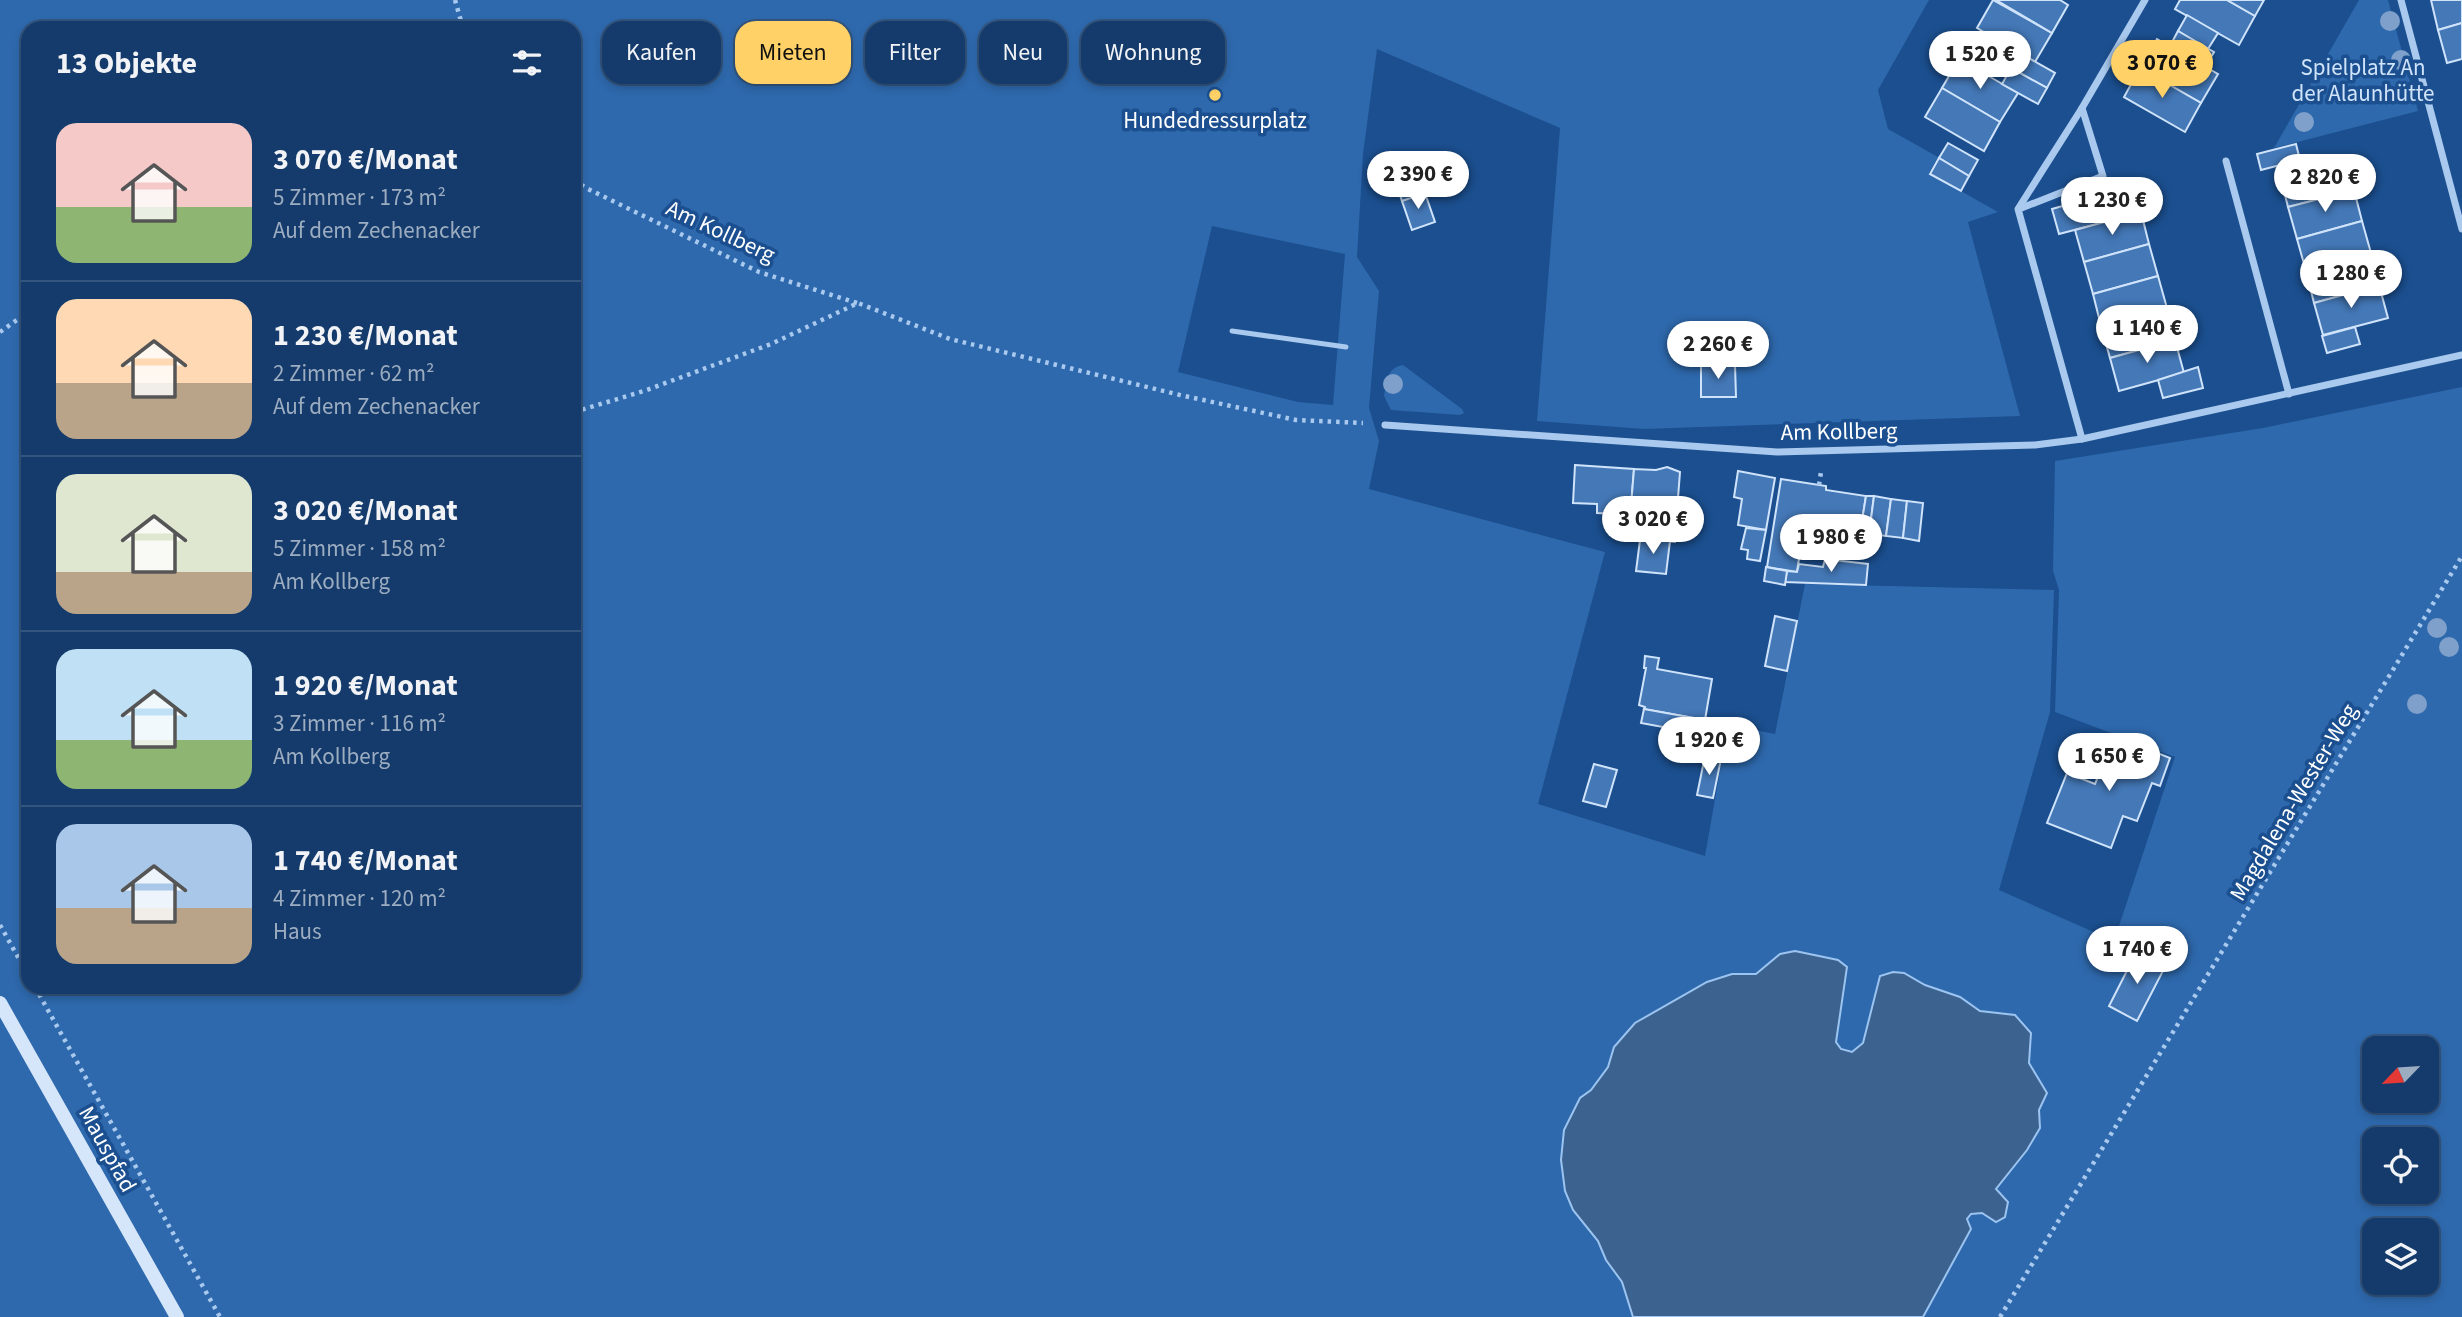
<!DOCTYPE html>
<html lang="de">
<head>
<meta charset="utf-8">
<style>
	:root { --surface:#143b6b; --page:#1d4271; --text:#f1f3f6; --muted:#9dadc1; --line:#33557e; --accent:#ffd166 }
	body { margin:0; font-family:"Source Sans 3",sans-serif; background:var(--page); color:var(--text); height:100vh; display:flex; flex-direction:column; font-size:26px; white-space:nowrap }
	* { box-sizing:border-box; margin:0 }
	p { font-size:23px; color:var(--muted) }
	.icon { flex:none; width:38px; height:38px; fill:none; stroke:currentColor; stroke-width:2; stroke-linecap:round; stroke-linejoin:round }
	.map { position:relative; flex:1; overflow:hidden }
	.details { position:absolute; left:21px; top:21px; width:560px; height:973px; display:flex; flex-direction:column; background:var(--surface); border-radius:21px; box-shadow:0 4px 10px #0003,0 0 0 2px var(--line) }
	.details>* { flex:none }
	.top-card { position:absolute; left:602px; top:21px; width:665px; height:63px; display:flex; gap:14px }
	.needle { width:46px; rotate:245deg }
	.controls { position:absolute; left:2362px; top:1036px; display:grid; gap:14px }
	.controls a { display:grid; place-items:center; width:77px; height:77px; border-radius:14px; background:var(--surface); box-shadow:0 4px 10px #0003,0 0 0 2px var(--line); font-size:35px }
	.price { position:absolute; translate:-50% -60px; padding:0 16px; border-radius:24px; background:#fff; color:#222; font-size:23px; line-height:46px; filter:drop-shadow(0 2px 4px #0008) }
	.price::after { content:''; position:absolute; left:50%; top:42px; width:21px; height:16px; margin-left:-10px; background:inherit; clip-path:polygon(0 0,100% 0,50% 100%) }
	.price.on { background:var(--accent); color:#111 }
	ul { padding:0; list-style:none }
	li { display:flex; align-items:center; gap:21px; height:175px; padding:0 35px }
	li+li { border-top:2px solid var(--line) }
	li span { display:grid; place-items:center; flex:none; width:196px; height:140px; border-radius:21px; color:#555 }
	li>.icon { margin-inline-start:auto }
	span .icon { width:84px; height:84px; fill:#fffc; stroke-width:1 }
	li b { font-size:30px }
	h2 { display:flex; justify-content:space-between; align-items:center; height:84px; padding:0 35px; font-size:30px }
	.chip { padding:0 24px; border-radius:21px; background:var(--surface); box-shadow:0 4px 10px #0003,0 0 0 2px var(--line); font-size:24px; line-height:63px }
	.chip.on { background:var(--accent); color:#111 }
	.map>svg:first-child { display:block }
	.green { fill:#2e69ad; fill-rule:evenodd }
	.water { fill:#3c6290; stroke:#9cc4f0; stroke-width:2 }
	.building { fill:#4478b7; stroke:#cfe3fa; stroke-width:2 }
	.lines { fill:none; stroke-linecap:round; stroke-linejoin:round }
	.path { stroke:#a9c9ee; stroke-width:4.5; stroke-dasharray:3.5 5; stroke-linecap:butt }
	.lane { stroke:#a9c9ee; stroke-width:5 }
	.street { stroke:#a9c9ee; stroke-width:7 }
	.secondary { stroke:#d6e6fa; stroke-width:14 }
	.tree { fill:#7ea0ca }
	.poi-dot { fill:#ffd166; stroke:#1b4f8f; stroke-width:2.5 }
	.labels { text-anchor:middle; stroke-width:7; stroke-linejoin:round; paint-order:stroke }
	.park-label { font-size:23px; fill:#cfe3fa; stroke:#1b4f8f }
	.poi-label { font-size:23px; fill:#fff; stroke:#1b4f8f }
	.street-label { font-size:23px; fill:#fff; stroke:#1b4f8f }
</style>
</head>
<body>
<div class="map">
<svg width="2462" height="1317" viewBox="0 0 2462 1317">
	<rect width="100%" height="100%" fill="#1b4f8f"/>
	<!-- green -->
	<g class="green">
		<path d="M0 0H1929L1878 90 1888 129 1938 157 1929 173 1998 212 1968 222 2020 416 1644 429 1537 421 1560 128 1377 49 1363 154 1357 257 1379 291 1369 408 1379 441 1369 489 1605 552 1538 804 1705 856 1728 725 1775 734 1805 584 2054 590 2050 712 1999 890 2114 941 2175 757 2055 712 2059 590 2053 571 2055 461 2263 428 2462 387V1317H1923L1971 1229 1966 1219 1971 1214 1982 1213 1996 1222V1189L2027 1150 2039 1129V1110L2047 1093 2029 1063 2031 1033 2015 1015 1980 1011 1960 997 1925 985 1904 973 1880 976 1863 1043 1852 1052 1840 1049 1836 1042 1847 967 1764 968 1756 974H1732L1635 1023 1614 1046 1608 1067 1591 1090 1580 1098 1564 1130 1561 1160 1565 1191 1599 1241 1607 1260 1622 1282 1633 1317H0ZM28 28H574V987H28ZM1212 226 1345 254 1333 405 1298 402 1178 372ZM2375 1048H2427V1101H2375ZM2375 1139H2427V1192H2375ZM2375 1230H2427V1283H2375Z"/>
		<polygon points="2359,0 2388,0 2418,111 2274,148"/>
		<path d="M1403 365 1462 409 1464 413 1460 415 1391 410 1384 396C1387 382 1386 368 1403 365Z"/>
	</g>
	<!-- water -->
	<polygon class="water" points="1795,951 1838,960 1847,967 1836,1042 1841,1049 1852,1052 1863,1043 1880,976 1893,972 1904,973 1925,985 1960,997 1980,1011 2015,1015 2031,1033 2029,1063 2047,1093 2039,1110 2040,1128 2027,1150 1996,1189 2008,1202 2005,1217 1996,1222 1982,1213 1971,1214 1967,1219 1971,1229 1923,1317 1633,1317 1622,1282 1606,1260 1598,1241 1573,1210 1565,1191 1561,1160 1564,1130 1580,1098 1591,1090 1608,1067 1614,1047 1635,1023 1707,982 1732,974 1756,974 1780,954"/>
	<!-- building -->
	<g class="building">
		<polygon points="1993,0 2052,33 2035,62 1977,28"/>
		<polygon points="1996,0 2060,0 2068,5 2052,33"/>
		<polygon points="2180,0 2227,0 2255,16 2239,45 2175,9"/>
		<polygon points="2227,0 2264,0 2255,16"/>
		<polygon points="2431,0 2462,0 2462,23 2438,30"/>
		<polygon points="2187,15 2218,33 2208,49 2178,31"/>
		<polygon points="2462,23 2462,59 2447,63 2438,30"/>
		<polygon points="2178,31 2214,52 2205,67 2170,46"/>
		<polygon points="2157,39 2218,74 2201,103 2140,68"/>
		<polygon points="2025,56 2055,73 2047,88 2016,71"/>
		<polygon points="1959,59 2018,93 2000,122 1942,88"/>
		<polygon points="2011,68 2047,88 2038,104 2002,84"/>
		<polygon points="2140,68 2201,103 2185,132 2124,97"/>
		<polygon points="1942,88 2000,122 1984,151 1925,117"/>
		<polygon points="1948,143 1978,160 1969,176 1939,158"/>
		<polygon points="2296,144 2300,160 2261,170 2257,154"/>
		<polygon points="2345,157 2354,190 2288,207 2280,175"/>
		<polygon points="1939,158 1969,176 1961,191 1930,174"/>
		<polygon points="1417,175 1423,195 1402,201 1396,183"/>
		<polygon points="2354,190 2362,221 2297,239 2288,207"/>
		<polygon points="1425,193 1435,222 1412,230 1402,201"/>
		<polygon points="2094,197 2101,223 2059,234 2052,209"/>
		<polygon points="2141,212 2149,244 2084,262 2075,230"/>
		<polygon points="2362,221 2371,253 2306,271 2297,239"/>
		<polygon points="2149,244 2158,276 2093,294 2084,262"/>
		<polygon points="2371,253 2379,285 2314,303 2306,271"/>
		<polygon points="2158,276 2167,308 2101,326 2093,294"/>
		<polygon points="2379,285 2388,318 2323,335 2314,303"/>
		<polygon points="2167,308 2175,340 2110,358 2101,326"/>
		<polygon points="2355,327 2360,344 2327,353 2322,336"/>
		<polygon points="2175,340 2184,373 2119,391 2110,358"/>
		<polygon points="1735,365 1736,397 1701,397 1701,366"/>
		<polygon points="2198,367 2203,388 2163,398 2158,380"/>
		<polygon points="1575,465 1634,469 1631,505 1621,506 1620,514 1597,513 1597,504 1573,503"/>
		<polygon points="1667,467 1680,472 1676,524 1651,523 1652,510 1631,506 1634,469 1656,470"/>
		<polygon points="1738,471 1775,478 1766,530 1738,525 1742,499 1734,497"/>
		<polygon points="1781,479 1826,486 1826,490 1866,496 1860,533 1829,528 1826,549 1801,545 1797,572 1767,567"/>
		<polygon points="1866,496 1874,496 1869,534 1860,533"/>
		<polygon points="1874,496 1891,499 1886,536 1869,534"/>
		<polygon points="1891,499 1907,501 1903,538 1886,536"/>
		<polygon points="1907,501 1923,503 1919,541 1903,538"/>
		<polygon points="1654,523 1676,524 1675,542 1654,540"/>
		<polygon points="1746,528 1766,530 1760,561 1747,559 1748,550 1741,549"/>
		<polygon points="1654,539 1670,541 1666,574 1636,571 1640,540"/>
		<polygon points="1825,559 1868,564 1866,585 1785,582 1787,571 1797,572 1799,564 1823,567"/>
		<polygon points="1766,567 1787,571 1785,585 1764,581"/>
		<polygon points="1775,616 1797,621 1787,671 1765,666"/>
		<polygon points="1645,656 1659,658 1657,669 1712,679 1705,720 1644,709 1645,707 1639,705 1646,668 1644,668"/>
		<polygon points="1644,709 1705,720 1701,740 1662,733 1663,727 1641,723"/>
		<polygon points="2115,736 2170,758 2160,786 2152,783 2137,821 2123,816 2111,848 2047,823 2067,773 2095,784"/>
		<polygon points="1705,756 1721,759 1713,798 1697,795"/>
		<polygon points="1594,764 1617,770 1606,807 1583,801"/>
		<polygon points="2137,951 2165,967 2137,1021 2109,1006"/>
	</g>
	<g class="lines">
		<!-- path -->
		<g class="path">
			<polyline points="455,0 463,28"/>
			<polyline points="574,180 586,188 759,272 857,303"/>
			<polyline points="0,332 28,312"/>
			<polyline points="574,412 644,391 771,344 858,303 950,339 1180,395 1296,420 1363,423"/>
			<polyline points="1819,485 1821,472"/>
			<polyline points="0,925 28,975"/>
			<polyline points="35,987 220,1317"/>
			<polyline points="2000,1317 2462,556"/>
		</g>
		<!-- lane -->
		<polyline class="lane" points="1232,331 1346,347"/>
		<!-- street -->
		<g class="street">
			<polyline points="2401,0 2462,229"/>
			<polyline points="2226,161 2289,394"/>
			<polyline points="2019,209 2103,176 2082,108"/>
			<polyline points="1385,425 1777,452 2035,445 2082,439 2462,355"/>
			<polyline points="2082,439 2018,209 2082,108 2145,0"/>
		</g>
		<!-- secondary -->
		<polyline class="secondary" points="0,1003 177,1317"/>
	</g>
	<!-- trees -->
	<g class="tree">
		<circle cx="2390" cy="21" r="10"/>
		<circle cx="2401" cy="60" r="10"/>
		<circle cx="2304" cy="122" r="10"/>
		<circle cx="1393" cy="384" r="10"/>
		<circle cx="2437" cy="628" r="10"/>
		<circle cx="2449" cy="647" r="10"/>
		<circle cx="2417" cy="704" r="10"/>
	</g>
	<!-- markers -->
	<circle class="poi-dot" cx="1215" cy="95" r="7"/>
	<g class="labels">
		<!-- park labels -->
		<g class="park-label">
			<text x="2363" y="75">Spielplatz An<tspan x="2363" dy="26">der Alaunhütte</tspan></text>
		</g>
		<!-- poi labels -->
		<g class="poi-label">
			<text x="1215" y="128">Hundedressurplatz</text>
		</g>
		<!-- street labels -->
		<g class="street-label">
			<text transform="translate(721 231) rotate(25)" y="8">Am Kollberg</text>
			<text transform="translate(1839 431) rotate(-1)" y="8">Am Kollberg</text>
			<text transform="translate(2293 802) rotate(-59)" y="8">Magdalena-Wester-Weg</text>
			<text transform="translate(108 1149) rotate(61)" y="8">Mauspfad</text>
		</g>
	</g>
</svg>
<div class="controls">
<a><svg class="needle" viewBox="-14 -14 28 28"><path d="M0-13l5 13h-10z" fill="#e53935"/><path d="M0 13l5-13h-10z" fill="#9dadc1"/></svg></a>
<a><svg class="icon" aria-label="locate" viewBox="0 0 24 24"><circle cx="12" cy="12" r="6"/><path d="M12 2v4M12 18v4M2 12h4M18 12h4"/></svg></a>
<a><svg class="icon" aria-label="layers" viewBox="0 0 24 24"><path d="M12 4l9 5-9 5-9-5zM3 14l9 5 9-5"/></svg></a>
</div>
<b class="price" style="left:1980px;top:91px">1 520 €</b>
<b class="price on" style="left:2162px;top:100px">3 070 €</b>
<b class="price" style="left:1418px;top:211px">2 390 €</b>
<b class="price" style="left:2325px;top:214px">2 820 €</b>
<b class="price" style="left:2112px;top:237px">1 230 €</b>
<b class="price" style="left:2351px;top:310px">1 280 €</b>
<b class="price" style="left:2147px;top:365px">1 140 €</b>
<b class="price" style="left:1718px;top:381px">2 260 €</b>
<b class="price" style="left:1653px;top:556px">3 020 €</b>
<b class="price" style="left:1831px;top:574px">1 980 €</b>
<b class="price" style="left:1709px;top:777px">1 920 €</b>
<b class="price" style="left:2109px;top:793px">1 650 €</b>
<b class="price" style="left:2137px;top:986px">1 740 €</b>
<div class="top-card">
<a class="chip">Kaufen</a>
<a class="chip on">Mieten</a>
<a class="chip">Filter</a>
<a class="chip">Neu</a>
<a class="chip">Wohnung</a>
</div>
<section class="details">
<h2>13 Objekte<svg class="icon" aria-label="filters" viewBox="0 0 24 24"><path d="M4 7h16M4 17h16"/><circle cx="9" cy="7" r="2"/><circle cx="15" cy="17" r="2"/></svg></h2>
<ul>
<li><span style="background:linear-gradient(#f6c9c9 60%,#8fb573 0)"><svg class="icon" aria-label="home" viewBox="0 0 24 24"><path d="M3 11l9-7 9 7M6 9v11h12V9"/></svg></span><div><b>3 070 €/Monat</b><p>5 Zimmer · 173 m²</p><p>Auf dem Zechenacker</p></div></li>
<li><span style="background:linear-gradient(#ffd9b3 60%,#b9a48a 0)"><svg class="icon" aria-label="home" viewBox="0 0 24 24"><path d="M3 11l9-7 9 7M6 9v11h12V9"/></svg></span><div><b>1 230 €/Monat</b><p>2 Zimmer · 62 m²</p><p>Auf dem Zechenacker</p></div></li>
<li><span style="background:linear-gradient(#dfe7d0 70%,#b9a48a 0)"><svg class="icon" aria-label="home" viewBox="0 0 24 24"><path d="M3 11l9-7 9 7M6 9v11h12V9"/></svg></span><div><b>3 020 €/Monat</b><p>5 Zimmer · 158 m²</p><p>Am Kollberg</p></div></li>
<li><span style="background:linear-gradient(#bfe0f5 65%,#8fb573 0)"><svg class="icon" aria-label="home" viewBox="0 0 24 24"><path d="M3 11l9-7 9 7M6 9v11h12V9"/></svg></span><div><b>1 920 €/Monat</b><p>3 Zimmer · 116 m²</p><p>Am Kollberg</p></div></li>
<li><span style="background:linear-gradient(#a9c7e8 60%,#b9a48a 0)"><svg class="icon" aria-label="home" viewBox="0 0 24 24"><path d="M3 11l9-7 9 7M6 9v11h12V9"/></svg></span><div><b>1 740 €/Monat</b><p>4 Zimmer · 120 m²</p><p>Haus</p></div></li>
</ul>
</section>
</div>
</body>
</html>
